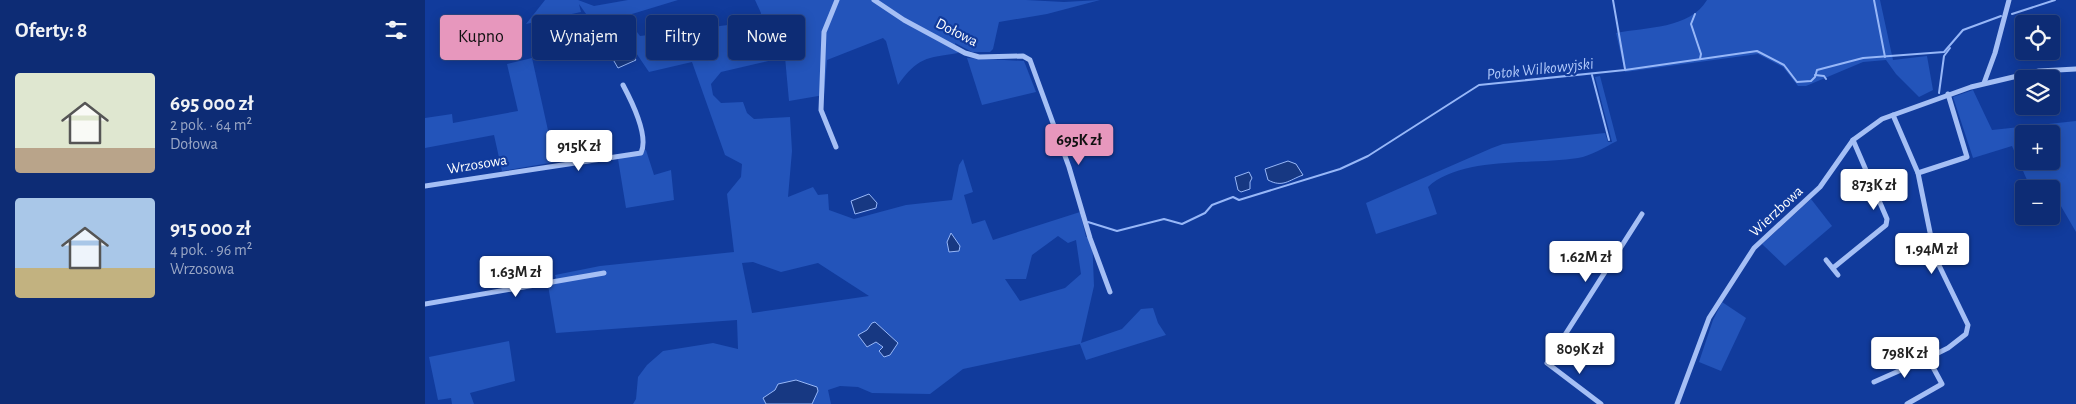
<!DOCTYPE html>
<html lang="pl">
<head>
<meta charset="utf-8">
<style>
	:root { --surface:#0d2c75; --page:#1b387d; --text:#f1f3f6; --muted:#9aa7c5; --line:#2d4887; --accent:#e797bd }
	body { margin:0; font-family:"Alegreya Sans",sans-serif; background:var(--page); color:var(--text); height:100vh; display:flex; flex-direction:column; font-size:19px; white-space:nowrap }
	* { box-sizing:border-box; margin:0 }
	p { font-size:16px; color:var(--muted) }
	.icon { flex:none; width:28px; height:28px; fill:none; stroke:currentColor; stroke-width:2; stroke-linecap:round; stroke-linejoin:round }
	.map { position:relative; flex:1; overflow:hidden }
	.panel { display:flex; flex-direction:column; background:var(--surface); width:425px }
	.panel>* { flex:none }
	.guide { position:absolute; left:15px; top:15px; width:475px; height:45px; display:flex; gap:10px }
	.fabs { position:absolute; left:1590px; top:15px; display:grid; gap:10px }
	.fabs a { display:grid; place-items:center; width:45px; height:45px; border-radius:5px; background:var(--surface); box-shadow:0 2px 12px #0003,0 0 0 1px var(--line); font-size:25px }
	.price { position:absolute; translate:-50% -42px; padding:0 11px; border-radius:5px; background:#fff; color:#222; font-size:16px; line-height:32px; filter:drop-shadow(0 1px 2px #0008) }
	.price::after { content:''; position:absolute; left:50%; top:30px; width:15px; height:11px; margin-left:-8px; background:inherit; clip-path:polygon(0 0,100% 0,50% 100%) }
	.price.active { background:var(--accent); color:#111 }
	ul { padding:0; list-style:none }
	li { display:flex; align-items:center; gap:15px; height:125px; padding:0 15px }
	li span { display:grid; place-items:center; flex:none; width:140px; height:100px; border-radius:5px; color:#555 }
	li>.icon { margin-inline-start:auto }
	span .icon { width:60px; height:60px; fill:#fffc; stroke-width:1 }
	li b { font-size:21px }
	h2 { display:flex; justify-content:space-between; align-items:center; height:60px; padding:0 15px; font-size:21px }
	.chip { padding:0 18px; border-radius:5px; background:var(--surface); box-shadow:0 2px 12px #0003,0 0 0 1px var(--line); font-size:18px; line-height:45px }
	.chip.active { background:var(--accent); color:#111 }
	main { display:flex; flex:1; min-height:0 }
	.map>svg:first-child { display:block }
	.green { fill:#2354ba; fill-rule:evenodd }
	.water { fill:#173882; stroke:#97b7f8 }
	.lines { fill:none; stroke-linecap:round; stroke-linejoin:round }
	.stream { stroke:#97b7f8; stroke-width:2 }
	.minor { stroke:#a5bff5; stroke-width:5 }
	.labels { text-anchor:middle; stroke-width:4.5; stroke-linejoin:round; paint-order:stroke }
	.street-label { font-size:15px; fill:#fff; stroke:#113b9c }
	.water-label { font-size:16px; font-style:italic; fill:#b2cafb; stroke:#113b9c }
</style>
</head>
<body>
<main>
<section class="panel">
<h2>Oferty: 8<svg class="icon" aria-label="filters" viewBox="0 0 24 24"><path d="M4 7h16M4 17h16"/><circle cx="9" cy="7" r="2"/><circle cx="15" cy="17" r="2"/></svg></h2>
<ul>
<li><span style="background:linear-gradient(#dfe7d0 75%,#b9a48a 0)"><svg class="icon" aria-label="home" viewBox="0 0 24 24"><path d="M3 11l9-7 9 7M6 9v11h12V9"/></svg></span><div><b>695 000 zł</b><p>2 pok. · 64 m²</p><p>Dołowa</p></div></li>
<li><span style="background:linear-gradient(#a9c7e8 70%,#c2b280 0)"><svg class="icon" aria-label="home" viewBox="0 0 24 24"><path d="M3 11l9-7 9 7M6 9v11h12V9"/></svg></span><div><b>915 000 zł</b><p>4 pok. · 96 m²</p><p>Wrzosowa</p></div></li>
</ul>
</section>
<div class="map">
<svg width="1651" height="404" viewBox="0 0 1651 404">
	<rect width="100%" height="100%" fill="#113b9c"/>
	<!-- green -->
	<g class="green">
		<path d="M120 0H153L169 6 203 0H253L207 14 209 28 215 36 335 21 336 13 330 0H601L639 2 675 0 622 14 574 22 568 49 565 52H547L530 43 533 53C501 58 493 57 473 85L461 41 458 38 402 60 399 95 364 101 360 57 296 72 286 84 288 95 296 103 318 102 322 113 329 119 365 117 367 151 363 197 388 187 393 195 403 194 404 210 429 219 481 205 527 200 534 165 538 159 548 192 539 195 547 224 560 220 568 240 655 212 661 237 667 236 669 286 656 343 697 329 716 309 728 308 733 323 741 335 661 360 655 344 538 369 505 394 447 393 433 387 415 386 403 390 406 404H208L211 399 213 377 222 365 238 351 288 343 313 349 312 320 131 333 123 285 131 278 130 275 175 266 309 252 302 194 316 177 317 164 300 155 267 62 224 72 207 47 178 38 154 4 156 12 101 24ZM633 236 643 243 651 240 656 274 640 288 595 301 580 279H601L607 255ZM328 262 356 272 393 263 444 296 327 313 317 263Z"/>
		<path d="M1282 0H1455L1468 60 1502 56 1508 90 1494 97 1471 74 1461 60 1438 62 1381 86H1373L1358 67 1333 54 1200 72 1191 33C1221 27 1265 29 1282 0Z"/>
		<polygon points="107,58 130,162 77,171 69,135 0,148 0,118 27,114 28,123 93,111 82,64"/>
		<polygon points="542,58 599,61 611,92 557,105"/>
		<path d="M1175 76 1192 141C1180 147 1166 156 1153 158 1110 165 1036 156 1003 187L1012 214 951 234 941 203 1067 148 1078 144 1180 133 1183 142H1187L1170 77Z"/>
		<path d="M1548 90 1567 130 1651 121V232L1626 189H1606L1587 146 1548 158 1528 97ZM1599 134H1626V161H1599Z"/>
		<polygon points="221,150 229,175 246,170 249,200 201,208 193,159"/>
		<polygon points="1386,199 1407,226 1360,266 1337,244"/>
		<polygon points="1297,302 1321,318 1296,371 1274,362 1288,320"/>
		<polygon points="84,341 90,381 45,393 49,404 27,404 26,398 13,400 4,357"/>
	</g>
	<!-- water -->
	<g class="water">
		<polygon points="194,41 201,46 211,60 193,68 182,49"/>
		<path d="M863 161 871 164 878 175C864 180 858 188 843 180L840 169Z"/>
		<polygon points="824,172 827,178 825,182 825,189 816,192 813,190 810,177"/>
		<polygon points="444,194 452,203 451,208 430,214 426,201"/>
		<polygon points="526,233 535,246 534,251 524,252 522,242"/>
		<polygon points="450,322 473,343 465,355 459,357 454,351 458,347 451,342 442,347 433,335 442,330 447,323"/>
		<polygon points="371,380 392,387 393,391 387,404 341,404 338,398 350,390 353,384"/>
	</g>
	<g class="lines">
		<!-- stream -->
		<g class="stream">
			<polyline points="1188,0 1200,69"/>
			<polyline points="1449,0 1460,57"/>
			<polyline points="1270,14 1266,24 1276,54 1275,59"/>
			<polyline points="1587,14 1630,0"/>
			<polyline points="1167,75 1184,140"/>
			<polyline points="1390,75 1399,76 1401,79"/>
			<polyline points="1514,93 1519,56 1525,48"/>
			<polyline points="663,222 692,231 739,219 757,224 780,213 787,205 808,197 814,200 915,169 943,156 1054,85 1200,70 1332,51 1359,65 1372,82 1386,81 1390,77 1392,70 1438,58 1519,52 1538,30 1576,16"/>
		</g>
		<!-- minor -->
		<g class="minor">
			<polyline points="449,0 479,20 540,53 554,57 598,56 605,60 644,167 665,238 685,292"/>
			<polyline points="1559,83 1570,53 1584,0"/>
			<polyline points="1468,115 1493,173 1510,257 1543,325 1541,334 1523,348 1503,358 1517,384 1482,404"/>
			<polyline points="411,147 396,110 399,32 412,0"/>
			<polyline points="1493,173 1542,157 1523,94"/>
			<path d="M0 186 216 153C224 136 206 100 198 85"/>
			<polyline points="1401,260 1413,275"/>
			<polyline points="1408,268 1461,225 1462,219 1428,140"/>
			<polyline points="0,304 179,273"/>
			<polyline points="1449,382 1503,358"/>
			<polyline points="1176,404 1122,363 1217,214"/>
			<polyline points="1252,404 1284,318 1329,248 1395,187 1428,140 1457,119 1546,87 1614,71 1651,69"/>
		</g>
	</g>
	<g class="labels">
		<!-- street labels -->
		<g class="street-label">
			<text transform="translate(532 32) rotate(27)" y="5">Dołowa</text>
			<text transform="translate(52 164) rotate(-9)" y="5">Wrzosowa</text>
			<text transform="translate(1351 211) rotate(-43)" y="5">Wierzbowa</text>
		</g>
		<!-- water labels -->
		<g class="water-label">
			<text transform="translate(1115 68) rotate(-6)" y="6">Potok Wilkowyjski</text>
		</g>
	</g>
</svg>
<div class="fabs">
<a><svg class="icon" aria-label="locate" viewBox="0 0 24 24"><circle cx="12" cy="12" r="6"/><path d="M12 2v4M12 18v4M2 12h4M18 12h4"/></svg></a>
<a><svg class="icon" aria-label="layers" viewBox="0 0 24 24"><path d="M12 4l9 5-9 5-9-5zM3 14l9 5 9-5"/></svg></a>
<a>+</a>
<a>−</a>
</div>
<b class="price active" style="left:654px;top:166px">695K zł</b>
<b class="price" style="left:154px;top:172px">915K zł</b>
<b class="price" style="left:1449px;top:211px">873K zł</b>
<b class="price" style="left:1507px;top:275px">1.94M zł</b>
<b class="price" style="left:1161px;top:283px">1.62M zł</b>
<b class="price" style="left:91px;top:298px">1.63M zł</b>
<b class="price" style="left:1155px;top:375px">809K zł</b>
<b class="price" style="left:1480px;top:379px">798K zł</b>
<div class="guide">
<a class="chip active">Kupno</a>
<a class="chip">Wynajem</a>
<a class="chip">Filtry</a>
<a class="chip">Nowe</a>
</div>
</div>
</main>
</body>
</html>
